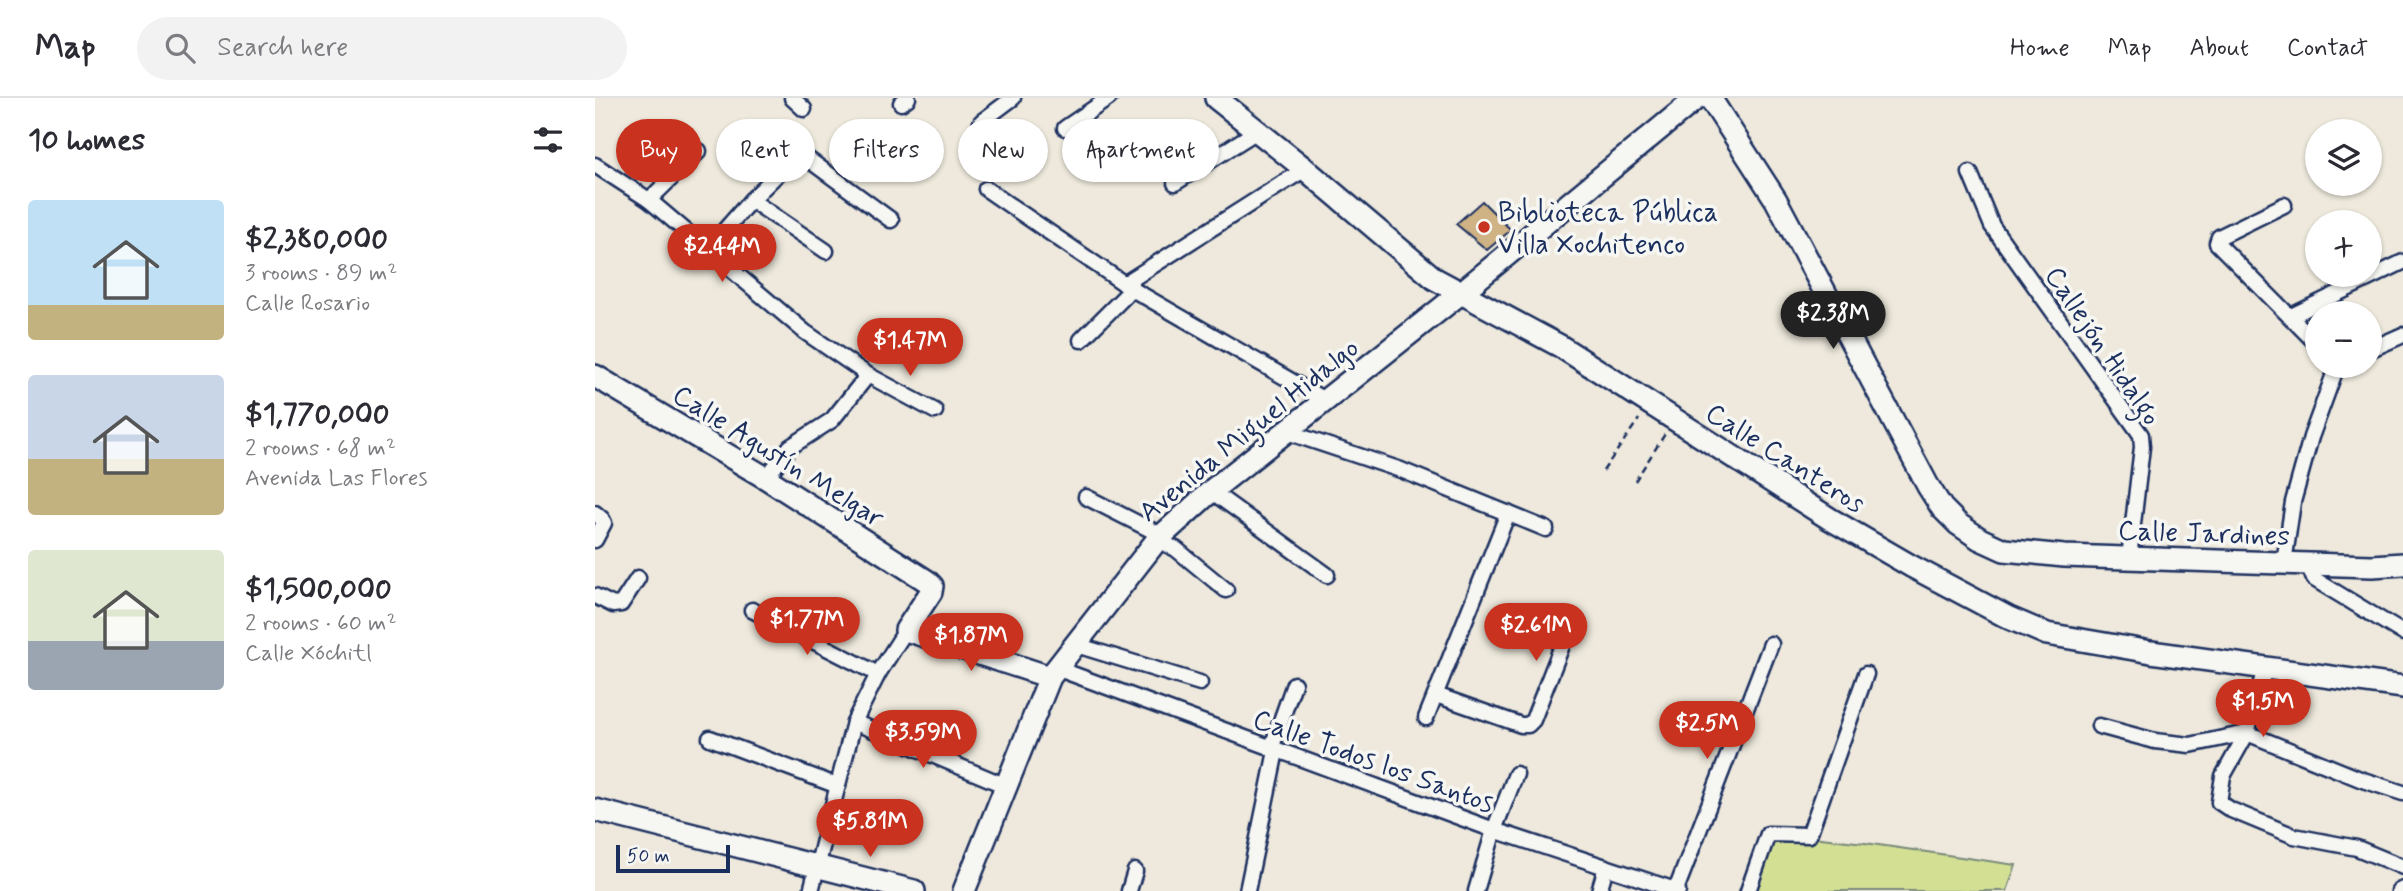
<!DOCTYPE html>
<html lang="en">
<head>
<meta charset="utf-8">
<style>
	:root { --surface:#fff; --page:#f2f2f3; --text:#2b2b33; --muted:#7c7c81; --line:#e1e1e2; --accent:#c8321e }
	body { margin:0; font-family:Mynerve,sans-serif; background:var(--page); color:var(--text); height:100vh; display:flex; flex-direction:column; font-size:26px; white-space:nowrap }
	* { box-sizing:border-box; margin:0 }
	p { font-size:23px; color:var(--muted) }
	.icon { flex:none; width:38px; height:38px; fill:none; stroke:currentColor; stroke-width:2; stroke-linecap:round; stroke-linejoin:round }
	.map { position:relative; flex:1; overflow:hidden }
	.drawer { display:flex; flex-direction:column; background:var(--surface); width:595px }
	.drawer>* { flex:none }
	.banner { position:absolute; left:21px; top:21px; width:665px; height:63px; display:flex; gap:14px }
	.fabs { position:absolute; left:1710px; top:21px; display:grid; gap:14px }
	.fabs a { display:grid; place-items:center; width:77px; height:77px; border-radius:50%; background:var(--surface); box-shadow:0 2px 5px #0004; font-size:35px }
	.scale { position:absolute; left:21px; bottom:18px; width:114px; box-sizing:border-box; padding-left:7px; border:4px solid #1b2f5e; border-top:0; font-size:19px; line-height:24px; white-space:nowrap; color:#1b2f5e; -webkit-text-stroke:5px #f6f6f2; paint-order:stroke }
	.price { position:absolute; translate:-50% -60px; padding:0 16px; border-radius:24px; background:var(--accent); color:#fff; font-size:23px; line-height:46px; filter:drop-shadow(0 2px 4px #0008) }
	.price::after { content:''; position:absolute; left:50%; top:42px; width:21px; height:16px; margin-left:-10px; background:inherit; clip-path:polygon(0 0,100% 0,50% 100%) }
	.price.current { background:#222; color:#fff }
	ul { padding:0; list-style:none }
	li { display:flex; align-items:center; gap:21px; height:175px; padding:0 28px }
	li span { display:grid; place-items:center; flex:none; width:196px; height:140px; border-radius:7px; color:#555 }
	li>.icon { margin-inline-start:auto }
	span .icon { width:84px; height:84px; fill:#fffc; stroke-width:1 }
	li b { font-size:30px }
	h2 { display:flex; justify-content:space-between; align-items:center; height:84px; padding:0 28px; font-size:30px }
	.pill { padding:0 24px; border-radius:32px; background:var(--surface); box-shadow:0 2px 5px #0004; font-size:24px; line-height:63px }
	.pill.current { background:var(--accent); color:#fff }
	header { display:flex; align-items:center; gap:42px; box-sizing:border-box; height:98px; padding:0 35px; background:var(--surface); border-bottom:2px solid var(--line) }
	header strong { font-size:33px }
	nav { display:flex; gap:38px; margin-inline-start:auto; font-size:24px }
	.search { width:490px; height:63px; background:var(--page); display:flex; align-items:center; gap:18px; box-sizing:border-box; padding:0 24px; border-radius:38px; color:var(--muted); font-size:26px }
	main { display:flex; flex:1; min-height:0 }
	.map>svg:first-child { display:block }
	.green { fill:#d3e094; stroke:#778879; stroke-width:2 }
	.building { fill:#cfb384; stroke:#1b2f5e; stroke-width:2 }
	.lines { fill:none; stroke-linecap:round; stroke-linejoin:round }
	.street-casing { stroke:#1b2f5e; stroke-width:19 }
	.secondary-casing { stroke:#1b2f5e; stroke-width:26 }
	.path { stroke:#1b2f5e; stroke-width:2.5; stroke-dasharray:7 5; stroke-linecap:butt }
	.street { stroke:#f6f6f2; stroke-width:14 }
	.secondary { stroke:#f6f6f2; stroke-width:21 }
	.poi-dot { fill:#c8321e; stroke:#f6f6f2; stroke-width:2.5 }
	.labels { text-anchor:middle; stroke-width:7; stroke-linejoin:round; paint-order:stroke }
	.poi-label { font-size:28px; fill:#1b2f5e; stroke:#f6f6f2; text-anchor:start }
	.street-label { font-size:28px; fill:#1b2f5e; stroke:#f6f6f2 }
</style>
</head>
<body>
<header>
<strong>Map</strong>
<div class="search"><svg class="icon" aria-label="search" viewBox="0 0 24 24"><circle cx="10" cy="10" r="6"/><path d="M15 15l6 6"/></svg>Search here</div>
<nav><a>Home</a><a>Map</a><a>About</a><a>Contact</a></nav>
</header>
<main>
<section class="drawer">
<h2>10 homes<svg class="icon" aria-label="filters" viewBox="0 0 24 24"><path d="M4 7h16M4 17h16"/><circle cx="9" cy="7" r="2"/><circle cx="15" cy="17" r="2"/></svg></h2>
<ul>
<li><span style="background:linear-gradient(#bfe0f5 75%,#c2b280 0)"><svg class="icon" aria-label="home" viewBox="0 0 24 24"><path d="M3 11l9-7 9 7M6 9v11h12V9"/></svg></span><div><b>$2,380,000</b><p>3 rooms · 89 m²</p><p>Calle Rosario</p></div></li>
<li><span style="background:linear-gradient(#c9d6e8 60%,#c2b280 0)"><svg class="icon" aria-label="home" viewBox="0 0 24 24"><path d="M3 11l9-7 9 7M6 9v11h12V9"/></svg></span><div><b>$1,770,000</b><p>2 rooms · 68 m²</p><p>Avenida Las Flores</p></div></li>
<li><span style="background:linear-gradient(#dfe7d0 65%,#9aa5b1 0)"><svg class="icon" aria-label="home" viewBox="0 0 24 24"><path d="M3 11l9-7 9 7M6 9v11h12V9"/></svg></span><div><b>$1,500,000</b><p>2 rooms · 60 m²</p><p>Calle Xóchitl</p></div></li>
</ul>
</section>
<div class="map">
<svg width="1808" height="793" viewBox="0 0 1808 793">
	<rect width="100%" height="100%" fill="#eee9dc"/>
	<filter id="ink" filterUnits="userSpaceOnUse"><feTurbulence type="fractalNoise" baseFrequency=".0143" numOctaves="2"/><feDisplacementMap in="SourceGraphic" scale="14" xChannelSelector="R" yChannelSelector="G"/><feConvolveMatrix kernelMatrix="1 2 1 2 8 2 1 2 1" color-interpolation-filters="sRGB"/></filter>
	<g filter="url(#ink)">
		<!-- green -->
		<polygon class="green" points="1173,734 1270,745 1421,767 1412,793 1144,793"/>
		<!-- building -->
		<polygon class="building" points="887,103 916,132 892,152 861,126"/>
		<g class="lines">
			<!-- street casing -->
			<g class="street-casing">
				<g id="street">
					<polyline points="197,0 209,11"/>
					<polyline points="306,5 313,0"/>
					<polyline points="386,24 418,0"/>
					<polyline points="470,30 514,0"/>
					<polyline points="0,67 54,102 210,234 273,277 340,313"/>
					<polyline points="1375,75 1397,128 1546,337 1547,349 1534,460"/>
					<polyline points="580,85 662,33"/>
					<polyline points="391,91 537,191 731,303"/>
					<polyline points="54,102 104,53"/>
					<polyline points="156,102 231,153"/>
					<polyline points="1689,107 1624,139 1622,145 1722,246"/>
					<polyline points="113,151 156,102 203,56 206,56 296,122"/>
					<polyline points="529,186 710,71"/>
					<polyline points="1696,218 1808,164"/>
					<polyline points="486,242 537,191"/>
					<polyline points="1774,252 1808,237"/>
					<polyline points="692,334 806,372 951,431"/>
					<polyline points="171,380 195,349 237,322 273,277"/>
					<polyline points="616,393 732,477"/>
					<polyline points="491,399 566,437"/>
					<polyline points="0,415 7,421 9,425 0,442"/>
					<polyline points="562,442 581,451 631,492"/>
					<polyline points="1689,465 1698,404 1716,339 1742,268"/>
					<polyline points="1713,466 1719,481 1808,535"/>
					<polyline points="0,498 18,507 26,506 43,480"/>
					<polyline points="157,512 283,576"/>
					<polyline points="478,546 605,585"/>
					<polyline points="461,570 899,732 1083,793"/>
					<polyline points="1670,570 1652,635 1628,678 1624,704 1636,712 1699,738 1762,750 1808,769"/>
					<polyline points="841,597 926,627 933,627 938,622 977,522"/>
					<polyline points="831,620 913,415"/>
					<polyline points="259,624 411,688"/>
					<polyline points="1504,628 1560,643 1595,647 1652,635 1765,681 1808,695"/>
					<polyline points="115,640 243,688"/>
					<polyline points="676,651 699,586"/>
					<polyline points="1081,792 1176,546"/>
					<polyline points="216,793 259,624 283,576 311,532"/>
					<polyline points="534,793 540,773"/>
					<polyline points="652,793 681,653"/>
					<polyline points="881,793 899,732 921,676"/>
					<polyline points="1004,793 1011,769"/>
					<polyline points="1153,793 1173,736 1214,737 1271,576"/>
					<polyline points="1804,793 1808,791"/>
				</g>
			</g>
			<!-- secondary casing -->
			<g class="secondary-casing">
				<g id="secondary">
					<polyline points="621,0 710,71 840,181 965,248 1235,421 1316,468 1414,520 1452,536 1556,554 1808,589"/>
					<polyline points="1115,0 1181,102 1333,388 1347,410 1363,426 1385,441 1409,452 1469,458 1777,468 1808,466"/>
					<polyline points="0,278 171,380 332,483 337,488 336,494 311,532 455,579"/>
					<polyline points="0,712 319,793"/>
					<polyline points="369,793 455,579 562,442 616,393 867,194 1102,0"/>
				</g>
			</g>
			<!-- path -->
			<g class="path">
				<polyline points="1008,373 1044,321"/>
				<polyline points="1040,383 1070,336"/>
			</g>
			<!-- street -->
			<use href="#street" class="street"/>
			<!-- secondary -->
			<use href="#secondary" class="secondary"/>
		</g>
	</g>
	<!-- markers -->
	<circle class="poi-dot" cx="889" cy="129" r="7"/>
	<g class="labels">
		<!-- poi labels -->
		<g class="poi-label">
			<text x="903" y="123">Biblioteca Pública<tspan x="903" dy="32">Villa Xochitenco</tspan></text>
		</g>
		<!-- street labels -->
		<g class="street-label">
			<text transform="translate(1509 247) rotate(56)" y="10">Callejón Hidalgo</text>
			<text transform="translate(653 331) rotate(-39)" y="10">Avenida Miguel Hidalgo</text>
			<text transform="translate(184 357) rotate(32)" y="10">Calle Agustín Melgar</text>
			<text transform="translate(1191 359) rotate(32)" y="10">Calle Canteros</text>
			<text transform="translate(1609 434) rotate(2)" y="10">Calle Jardines</text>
			<text transform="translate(779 662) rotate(20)" y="10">Calle Todos los Santos</text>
		</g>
	</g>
</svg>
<div class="fabs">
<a><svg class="icon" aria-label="layers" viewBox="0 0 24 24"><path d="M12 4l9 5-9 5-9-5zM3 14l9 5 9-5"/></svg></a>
<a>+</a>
<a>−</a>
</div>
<div class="scale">50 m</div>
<b class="price" style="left:127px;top:186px">$2.44M</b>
<b class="price current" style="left:1238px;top:253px">$2.38M</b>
<b class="price" style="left:315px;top:280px">$1.47M</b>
<b class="price" style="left:212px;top:559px">$1.77M</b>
<b class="price" style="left:941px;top:565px">$2.61M</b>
<b class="price" style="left:376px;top:575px">$1.87M</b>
<b class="price" style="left:1668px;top:641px">$1.5M</b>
<b class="price" style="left:1112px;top:663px">$2.5M</b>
<b class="price" style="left:328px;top:672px">$3.59M</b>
<b class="price" style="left:275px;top:761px">$5.81M</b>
<div class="banner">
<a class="pill current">Buy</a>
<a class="pill">Rent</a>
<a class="pill">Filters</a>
<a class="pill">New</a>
<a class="pill">Apartment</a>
</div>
</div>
</main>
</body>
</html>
